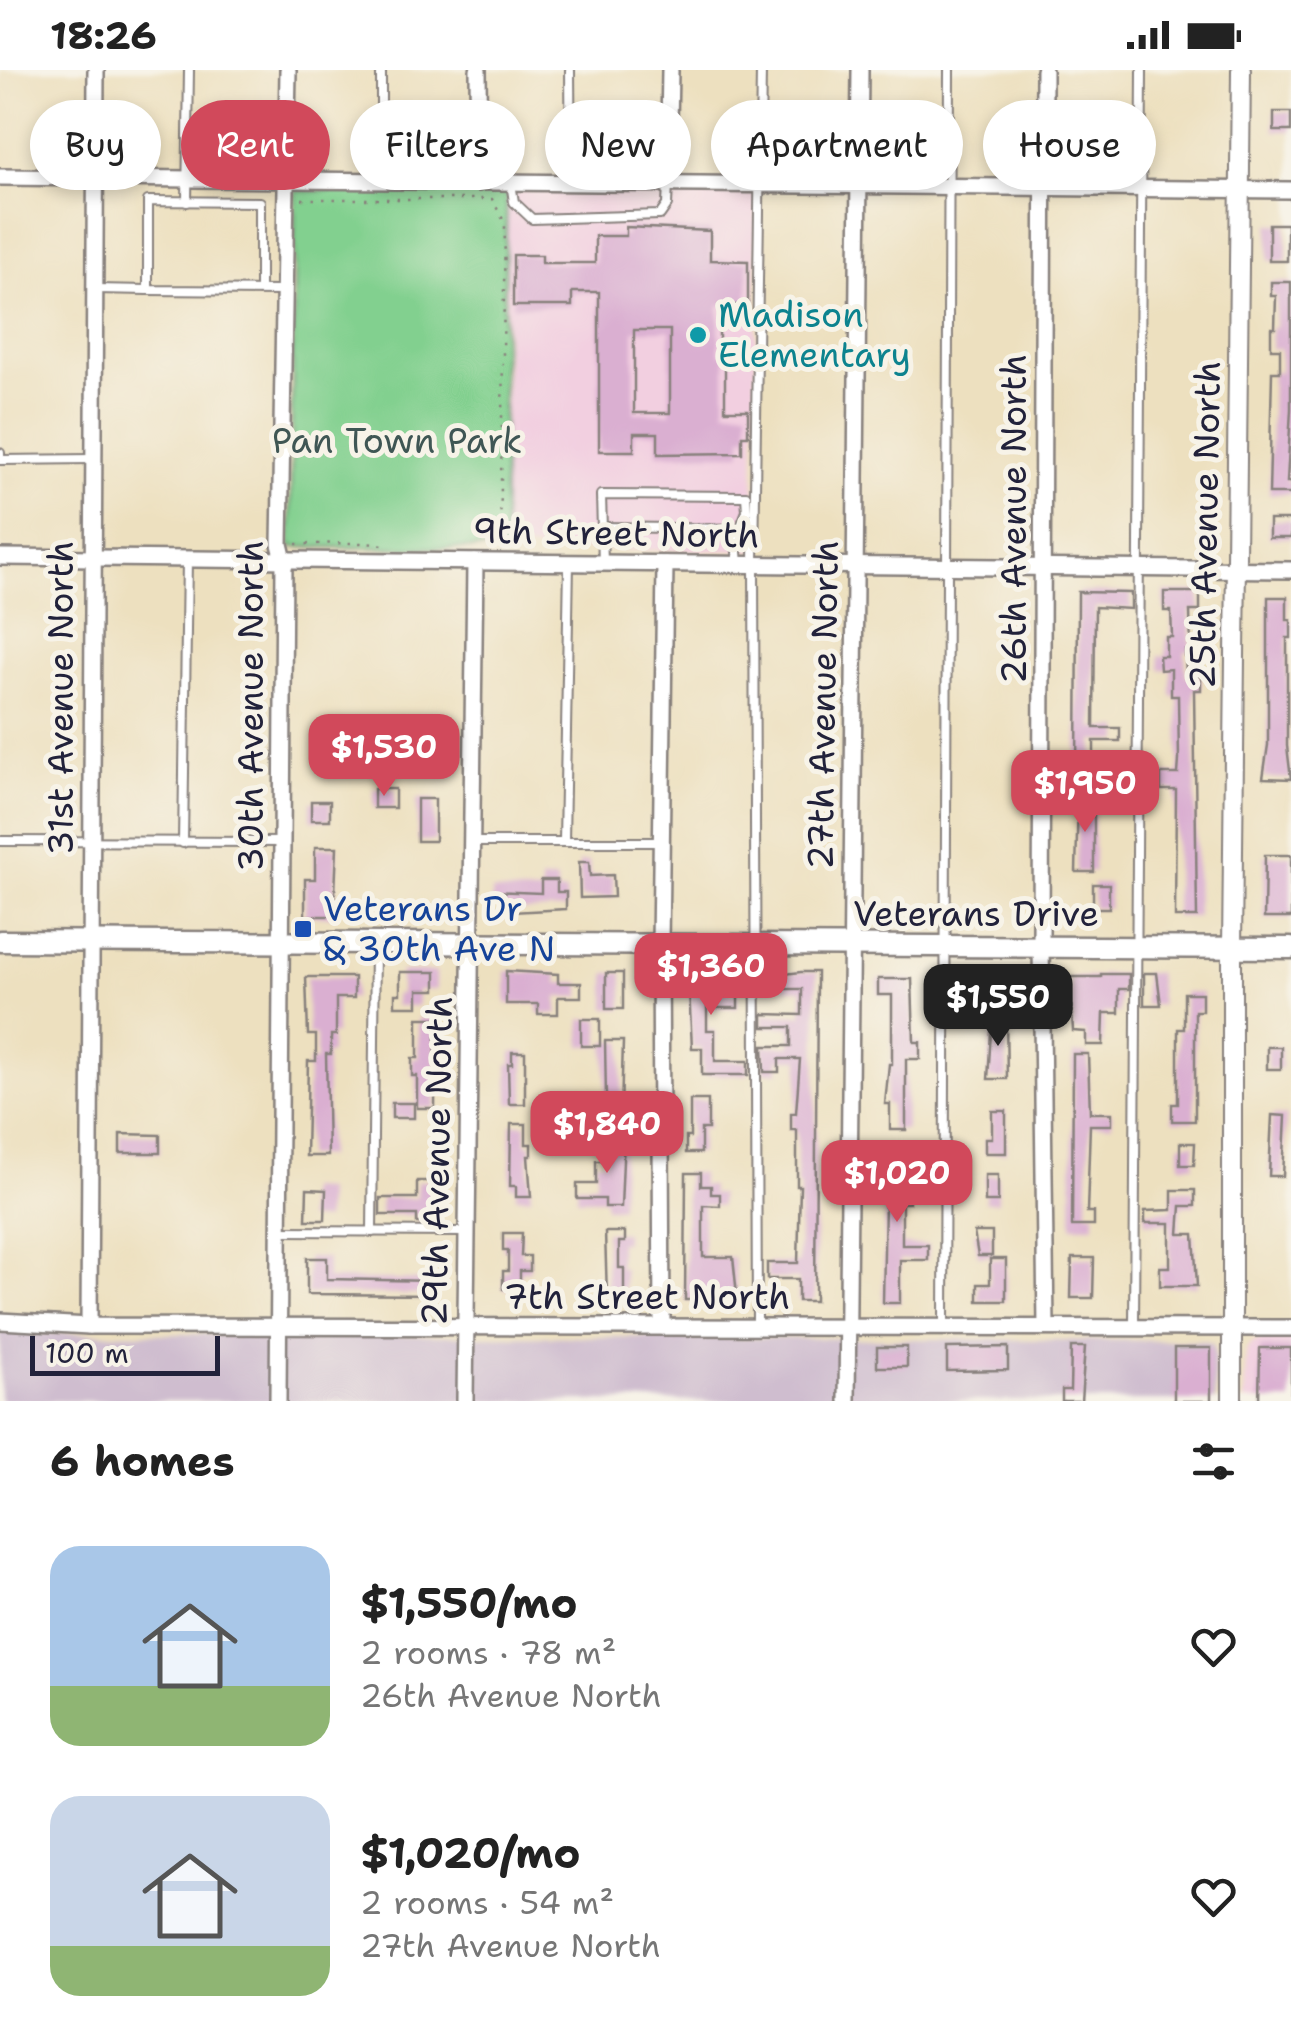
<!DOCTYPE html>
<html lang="en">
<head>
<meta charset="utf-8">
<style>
	:root { --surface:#fff; --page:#f6f6f6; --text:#222; --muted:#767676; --accent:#d1495b }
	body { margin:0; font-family:"Shantell Sans",sans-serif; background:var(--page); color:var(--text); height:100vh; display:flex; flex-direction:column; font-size:38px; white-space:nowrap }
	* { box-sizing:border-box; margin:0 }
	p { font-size:32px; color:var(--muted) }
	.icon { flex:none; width:55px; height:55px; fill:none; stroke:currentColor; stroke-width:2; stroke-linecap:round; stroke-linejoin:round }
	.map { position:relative; height:1331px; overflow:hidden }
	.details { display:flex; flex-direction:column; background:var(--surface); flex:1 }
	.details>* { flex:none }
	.banner { position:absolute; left:30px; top:30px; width:1232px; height:90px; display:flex; gap:20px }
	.scale { position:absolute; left:30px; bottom:25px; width:190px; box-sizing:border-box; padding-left:10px; border:5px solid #22223b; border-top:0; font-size:28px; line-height:35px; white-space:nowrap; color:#22223b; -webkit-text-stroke:8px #f7f3e8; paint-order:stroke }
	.price { position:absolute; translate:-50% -85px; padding:0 22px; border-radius:20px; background:var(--accent); color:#fff; font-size:32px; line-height:65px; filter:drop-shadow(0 2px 5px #0008) }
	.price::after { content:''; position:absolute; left:50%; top:60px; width:30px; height:22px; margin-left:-15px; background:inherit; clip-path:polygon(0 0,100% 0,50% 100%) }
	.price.active { background:#222; color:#fff }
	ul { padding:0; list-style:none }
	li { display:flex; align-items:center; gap:30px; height:250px; padding:0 50px }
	li span { display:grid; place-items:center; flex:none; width:280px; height:200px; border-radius:30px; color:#555 }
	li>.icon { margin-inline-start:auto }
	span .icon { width:120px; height:120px; fill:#fffc; stroke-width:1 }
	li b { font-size:42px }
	h2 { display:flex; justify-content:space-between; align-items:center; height:120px; padding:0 50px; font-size:42px }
	.pill { padding:0 35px; border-radius:45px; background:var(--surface); box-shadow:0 5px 15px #0003; font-size:35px; line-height:90px }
	.pill.active { background:var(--accent); color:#fff }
	.status { display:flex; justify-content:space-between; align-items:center; height:70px; padding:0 50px; background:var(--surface); direction:ltr }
	.status svg { height:28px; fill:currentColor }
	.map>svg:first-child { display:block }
	.built { fill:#f2cfe0 }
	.industrial { fill:#cfbdcf }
	.green { fill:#82d08f; stroke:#527965; stroke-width:2.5 }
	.building { fill:#daafd1; fill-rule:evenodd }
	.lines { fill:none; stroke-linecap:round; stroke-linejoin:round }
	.service-casing { stroke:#88817d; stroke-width:12 }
	.minor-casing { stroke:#88817d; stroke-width:20 }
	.tertiary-casing { stroke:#88817d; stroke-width:22 }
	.secondary-casing { stroke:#88817d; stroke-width:25 }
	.path { stroke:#88817d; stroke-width:2.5; stroke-dasharray:2.5 8; stroke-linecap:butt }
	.service { stroke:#fff; stroke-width:8 }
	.minor { stroke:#fff; stroke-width:15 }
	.tertiary { stroke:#fff; stroke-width:18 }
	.secondary { stroke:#fff; stroke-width:20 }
	.culture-dot { fill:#0f9aa8; stroke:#f7f3e8; stroke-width:4 }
	.transit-dot { fill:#1a4fb4; stroke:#f7f3e8; stroke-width:4 }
	.labels { text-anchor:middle; stroke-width:10; stroke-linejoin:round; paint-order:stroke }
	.culture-label { font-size:35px; fill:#0d838f; stroke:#f7f3e8; text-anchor:start }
	.park-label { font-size:35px; fill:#3f5654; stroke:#f7f3e8 }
	.street-label { font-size:35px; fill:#22223b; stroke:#f7f3e8 }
	.transit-label { font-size:35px; fill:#164399; stroke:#f7f3e8; text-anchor:start }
</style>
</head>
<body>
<div class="status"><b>18:26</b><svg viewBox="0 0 49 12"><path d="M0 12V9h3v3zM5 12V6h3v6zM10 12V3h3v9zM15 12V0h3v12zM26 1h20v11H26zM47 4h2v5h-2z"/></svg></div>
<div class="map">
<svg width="1291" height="1331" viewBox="0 0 1291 1331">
	<rect width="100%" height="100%" fill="#f7f3e8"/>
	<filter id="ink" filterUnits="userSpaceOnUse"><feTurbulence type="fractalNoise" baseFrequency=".01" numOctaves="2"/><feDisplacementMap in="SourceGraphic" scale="20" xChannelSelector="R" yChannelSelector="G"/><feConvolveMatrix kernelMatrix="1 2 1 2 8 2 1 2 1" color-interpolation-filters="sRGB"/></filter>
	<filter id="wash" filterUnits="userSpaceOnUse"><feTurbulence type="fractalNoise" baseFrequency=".0048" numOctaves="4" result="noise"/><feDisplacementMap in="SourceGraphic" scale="40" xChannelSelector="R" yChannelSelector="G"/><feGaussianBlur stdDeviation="2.25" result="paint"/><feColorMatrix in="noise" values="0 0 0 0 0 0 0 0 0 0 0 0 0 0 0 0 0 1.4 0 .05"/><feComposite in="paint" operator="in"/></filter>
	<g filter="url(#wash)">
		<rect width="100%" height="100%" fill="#ede0bf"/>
		<!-- built -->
		<g class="built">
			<polygon points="507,121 757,123 754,481 504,479"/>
			<polygon points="1261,1269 1291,1269 1291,1331 1244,1331 1246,1281 1250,1274"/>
		</g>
		<!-- industrial -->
		<polygon class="industrial" points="0,1258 32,1263 1204,1271 1213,1274 1215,1284 1215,1331 0,1331"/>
		<!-- green -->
		<polygon class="green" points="295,120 507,121 503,299 504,479 290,477"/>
		<g id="blocks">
			<!-- building -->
			<g class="building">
				<rect x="1274" y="42" width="17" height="19"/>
				<rect x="1269" y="154" width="18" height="37"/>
				<path d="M626 157 710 161V190L748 191V235H719V284H725V340H748V366H742V383L658 384V363H634V381H599V222H572V236H513V185H542V193H595V166H626ZM634 260H670V343H634Z"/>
				<polygon points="1271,212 1291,212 1291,339 1287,412 1291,412 1291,424 1269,424 1272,302 1280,302 1280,279 1271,279 1271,258 1275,258 1276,226 1271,226"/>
				<rect x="1269" y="450" width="22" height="18"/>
				<polygon points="1078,522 1131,523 1131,539 1095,537 1094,658 1120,658 1120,671 1094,671 1094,707 1077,707"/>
				<polygon points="1164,522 1200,522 1200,541 1190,541 1191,581 1185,581 1186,606 1201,606 1201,620 1194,620 1197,847 1175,847 1176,720 1161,720 1161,704 1178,704 1179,690 1178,626 1171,626 1171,599 1160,600 1159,586 1166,586 1166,567 1172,567 1171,541 1164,541"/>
				<polygon points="1268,527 1287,527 1287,550 1291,550 1291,568 1287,568 1287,676 1291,709 1263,708 1268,675"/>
				<rect x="374" y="719" width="21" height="19"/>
				<polygon points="1078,727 1094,727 1094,802 1076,802"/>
				<rect x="417" y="729" width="18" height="42"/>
				<rect x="311" y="731" width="19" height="19"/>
				<polygon points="315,777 337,777 334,846 305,846 305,809 315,809"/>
				<polygon points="1265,785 1291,785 1291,848 1264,848"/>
				<polygon points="579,792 589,792 590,806 613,805 614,827 580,828"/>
				<polygon points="541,810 557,810 557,822 566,822 566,839 512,842 512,837 492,837 492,821 541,823"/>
				<rect x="1093" y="814" width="16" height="24"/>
				<polygon points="688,899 730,902 730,923 738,923 738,938 707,938 707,960 715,960 715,991 748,991 748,1005 702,1005 702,978 692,978"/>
				<polygon points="506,901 558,904 558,913 581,913 581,927 558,927 558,944 538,944 538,934 506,934"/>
				<polygon points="400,902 436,902 436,920 418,920 418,936 395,936 395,924 400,924"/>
				<polygon points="801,902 817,902 815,1231 798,1231 798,1209 767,1209 767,1193 798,1193 800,1116 797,1116 797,1060 791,1060 791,1043 796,1043 800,989 779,989 779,1002 764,1002 763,976 791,976 791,957 763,957 763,944 802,945 802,919 784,919 784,904"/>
				<rect x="606" y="903" width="17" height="36"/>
				<polygon points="1144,903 1157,903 1161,935 1144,935"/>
				<polygon points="1101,904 1129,904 1129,919 1119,919 1119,943 1104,943 1103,975 1086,975 1086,962 1073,961 1070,907 1101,907"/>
				<polygon points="306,907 354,907 354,928 336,928 336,965 331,965 331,984 326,984 328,1086 306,1086 308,991 316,991 316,965 308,965"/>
				<polygon points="878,909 912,909 914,972 920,972 920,989 906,989 906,1060 890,1060 890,1034 885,1034 889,994 892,994 892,925 878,925"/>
				<polygon points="1184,923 1202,923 1202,941 1195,941 1195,1051 1172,1051 1172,1034 1178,1034 1178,959 1184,959"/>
				<polygon points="992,946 1006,946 1007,1009 988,1009"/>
				<polygon points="418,948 436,948 435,1038 417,1038 417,1006 412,1006 412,988 418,988"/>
				<rect x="581" y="949" width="19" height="27"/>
				<polygon points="605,971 623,971 621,1042 598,1042 598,1029 606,1029"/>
				<rect x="1267" y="977" width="14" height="22"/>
				<polygon points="512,982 525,982 525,1034 509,1034 508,994 512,994"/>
				<polygon points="1073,984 1088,984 1090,1043 1112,1043 1112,1055 1090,1055 1087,1142 1094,1142 1094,1156 1072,1156"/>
				<polygon points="690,1030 708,1030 708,1059 701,1059 701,1083 686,1083 686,1067 690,1067"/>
				<rect x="392" y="1033" width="22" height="15"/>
				<polygon points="992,1041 1006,1041 1006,1083 985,1083 985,1068 992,1068"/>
				<polygon points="1272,1045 1286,1046 1283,1106 1269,1106"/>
				<polygon points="511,1054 526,1054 526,1074 531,1074 531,1086 528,1086 531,1127 516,1127 516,1116 510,1116"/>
				<polygon points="120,1064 160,1065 160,1083 120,1083"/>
				<polygon points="607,1067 624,1067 621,1137 605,1137 605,1129 577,1129 577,1114 596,1114 596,1091 606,1091"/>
				<polygon points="1180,1073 1195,1073 1194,1095 1180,1095"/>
				<polygon points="886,1080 908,1080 909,1133 902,1133 902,1175 928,1175 928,1190 900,1190 900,1233 883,1233"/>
				<polygon points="686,1103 701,1103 701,1116 711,1116 711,1124 720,1124 720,1136 703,1135 703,1187 733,1187 737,1225 718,1224 718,1230 685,1230"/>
				<rect x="985" y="1105" width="13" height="27"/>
				<polygon points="417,1111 435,1111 435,1153 417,1153 417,1145 380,1145 380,1128 417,1128"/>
				<polygon points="307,1119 326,1120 325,1150 306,1150"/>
				<polygon points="1172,1120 1195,1120 1195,1136 1181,1136 1179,1164 1194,1164 1197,1216 1160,1216 1160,1197 1170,1197 1170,1153 1145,1153 1145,1141 1172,1140"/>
				<polygon points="605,1162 625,1162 625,1172 619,1172 619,1198 624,1198 624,1227 607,1227"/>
				<polygon points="974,1162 992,1162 992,1186 978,1186"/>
				<polygon points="503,1163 522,1163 521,1186 530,1186 530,1201 520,1201 520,1219 503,1219 503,1201 508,1201 508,1180 503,1180"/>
				<polygon points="307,1188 327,1188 327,1209 436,1211 436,1225 307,1224"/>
				<polygon points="1072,1188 1094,1188 1093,1228 1071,1228"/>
				<polygon points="990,1189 1006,1189 1006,1231 978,1231 978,1214 990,1214"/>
				<rect x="877" y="1277" width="30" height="20"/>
				<polygon points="1008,1277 1008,1300 947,1301 947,1278"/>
				<polygon points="1071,1277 1085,1277 1081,1331 1062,1331 1062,1320 1070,1320"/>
				<rect x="1174" y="1278" width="37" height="53"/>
				<polygon points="1260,1278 1291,1278 1291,1331 1259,1331"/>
			</g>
		</g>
	</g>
	<g filter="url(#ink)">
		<use href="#blocks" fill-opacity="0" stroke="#88817d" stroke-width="2.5"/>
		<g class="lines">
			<!-- service casing -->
			<g class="service-casing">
				<g id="service">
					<polyline points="570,0 571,114"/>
					<polyline points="381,110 381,0"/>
					<polyline points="511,113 514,132 532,149 660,145 667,135 668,114"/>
					<polyline points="187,132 189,0"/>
					<polyline points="95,219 148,220"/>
					<polyline points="260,220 260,132 148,131 148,220 284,221"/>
					<polyline points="0,383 0,390 93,389"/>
					<polyline points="602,457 739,459"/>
					<polyline points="603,494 601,425 746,426 747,441 736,469 738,494"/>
					<polyline points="0,771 280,772"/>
					<polyline points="471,772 661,772"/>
					<polyline points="564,772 569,493"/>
					<polyline points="183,773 187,489"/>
					<polyline points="278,1161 466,1162"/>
					<polyline points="372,1162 375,876"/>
					<polyline points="944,1255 949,0"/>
					<polyline points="757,1257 754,494 761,0"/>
					<polyline points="1134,1258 1142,0"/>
				</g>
			</g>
			<!-- minor casing -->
			<g class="minor-casing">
				<g id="minor">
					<polyline points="478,0 479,113"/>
					<polyline points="1044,0 1041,877 1046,1257"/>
					<polyline points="0,107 1291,120"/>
					<polyline points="668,114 670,0"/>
					<polyline points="0,487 1291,500"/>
					<polyline points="0,1251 89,1256 1291,1258"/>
					<polyline points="89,1256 96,0"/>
					<polyline points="662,1257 660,875 665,494"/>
					<polyline points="278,1331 284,490 280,474 288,0"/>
					<polyline points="465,1331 475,492"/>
					<polyline points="847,1331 860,0"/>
				</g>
			</g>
			<!-- tertiary casing -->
			<g class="tertiary-casing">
				<polyline id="tertiary" points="1232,1331 1232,879 1241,0"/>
			</g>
			<!-- secondary casing -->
			<g class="secondary-casing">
				<polyline id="secondary" points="0,871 1291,878"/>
			</g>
			<!-- path -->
			<g class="path">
				<polyline points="302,129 492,129 505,153 500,477"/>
				<path d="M296 474C322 475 365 470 387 476"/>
			</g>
			<!-- service -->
			<use href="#service" class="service"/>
			<!-- minor -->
			<use href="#minor" class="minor"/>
			<!-- tertiary -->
			<use href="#tertiary" class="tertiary"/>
			<!-- secondary -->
			<use href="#secondary" class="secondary"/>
		</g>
	</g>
	<!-- markers -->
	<circle class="culture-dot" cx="698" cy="265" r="10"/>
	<rect class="transit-dot" x="293" y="849" width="20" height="20" rx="5"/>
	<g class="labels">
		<!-- culture labels -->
		<g class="culture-label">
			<text x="718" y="257">Madison<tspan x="718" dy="40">Elementary</tspan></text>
		</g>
		<!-- park labels -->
		<g class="park-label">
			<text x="397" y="383">Pan Town Park</text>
		</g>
		<!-- street labels -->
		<g class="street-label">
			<text transform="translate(1014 449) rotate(-90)" y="12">26th Avenue North</text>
			<text transform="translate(1205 455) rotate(-89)" y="12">25th Avenue North</text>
			<text transform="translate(616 463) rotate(1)" y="12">9th Street North</text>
			<text transform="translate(61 628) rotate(-90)" y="12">31st Avenue North</text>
			<text transform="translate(823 635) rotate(-89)" y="12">27th Avenue North</text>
			<text transform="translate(251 636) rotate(-90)" y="12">30th Avenue North</text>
			<text x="976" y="856">Veterans Drive</text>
			<text transform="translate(437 1091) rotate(-89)" y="12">29th Avenue North</text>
			<text x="647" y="1239">7th Street North</text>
		</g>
		<!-- transit labels -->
		<g class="transit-label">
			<text x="323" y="851">Veterans Dr<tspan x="323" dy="40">&amp; 30th Ave N</tspan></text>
		</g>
	</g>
</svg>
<div class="scale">100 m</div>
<b class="price" style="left:384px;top:729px">$1,530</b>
<b class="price" style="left:1085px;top:765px">$1,950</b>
<b class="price" style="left:711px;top:948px">$1,360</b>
<b class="price active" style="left:998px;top:979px">$1,550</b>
<b class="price" style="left:607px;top:1106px">$1,840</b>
<b class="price" style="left:897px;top:1155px">$1,020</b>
<div class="banner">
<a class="pill">Buy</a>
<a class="pill active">Rent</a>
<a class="pill">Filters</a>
<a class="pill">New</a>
<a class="pill">Apartment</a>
<a class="pill">House</a>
</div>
</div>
<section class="details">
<h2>6 homes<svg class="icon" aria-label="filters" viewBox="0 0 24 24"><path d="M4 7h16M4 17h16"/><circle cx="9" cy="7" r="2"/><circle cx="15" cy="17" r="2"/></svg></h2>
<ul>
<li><span style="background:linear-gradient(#a9c7e8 70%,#8fb573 0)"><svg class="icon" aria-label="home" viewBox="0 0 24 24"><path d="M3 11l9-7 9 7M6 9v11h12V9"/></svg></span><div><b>$1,550/mo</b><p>2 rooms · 78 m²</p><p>26th Avenue North</p></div><svg class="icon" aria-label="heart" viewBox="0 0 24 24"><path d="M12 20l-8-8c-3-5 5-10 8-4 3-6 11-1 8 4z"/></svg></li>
<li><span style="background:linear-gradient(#c9d6e8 75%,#8fb573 0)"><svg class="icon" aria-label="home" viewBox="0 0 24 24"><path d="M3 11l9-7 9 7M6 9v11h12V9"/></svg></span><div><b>$1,020/mo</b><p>2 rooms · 54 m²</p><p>27th Avenue North</p></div><svg class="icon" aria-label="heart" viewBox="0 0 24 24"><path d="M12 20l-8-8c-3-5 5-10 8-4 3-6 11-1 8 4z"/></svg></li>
</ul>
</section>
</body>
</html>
